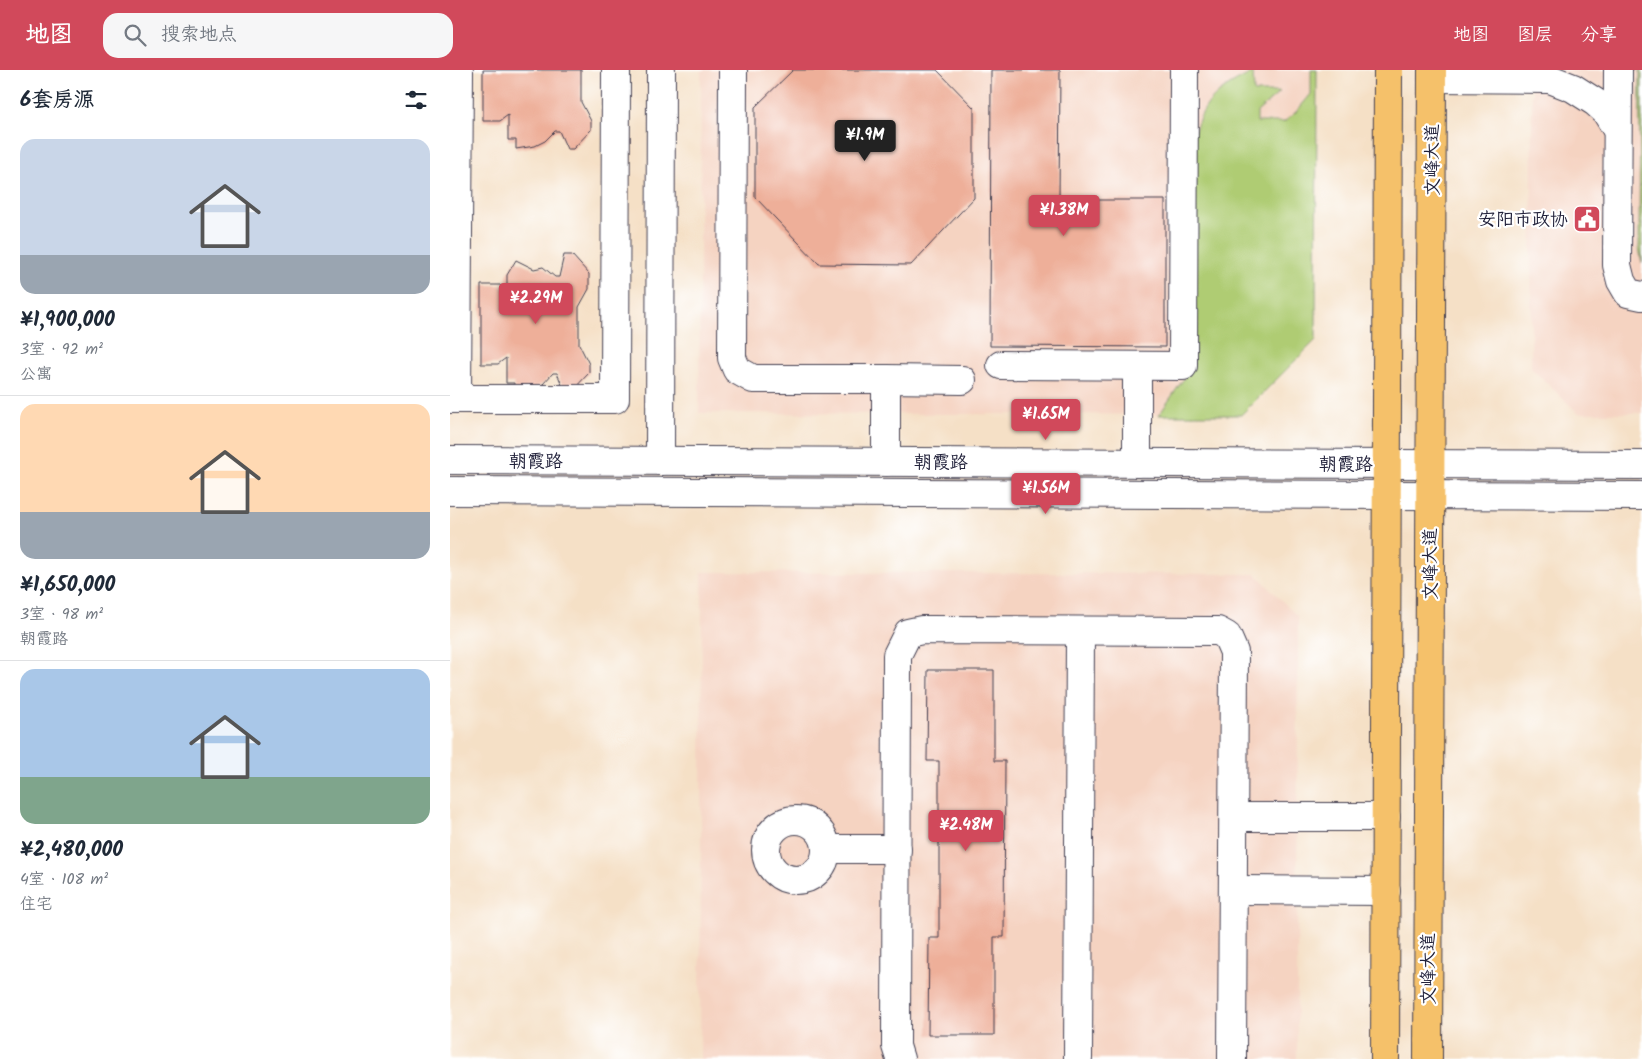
<!DOCTYPE html>
<html lang="zh">
<head>
<meta charset="utf-8">
<style>
	:root { --surface:#fff; --page:#f6f6f7; --text:#1f2937; --muted:#747a83; --line:#e0e1e3; --accent:#d1495b }
	body { margin:0; font-family:Kalam,"LXGW WenKai TC",sans-serif; background:var(--page); color:var(--text); height:100vh; display:flex; flex-direction:column; font-size:19px; white-space:nowrap }
	* { box-sizing:border-box; margin:0 }
	p { font-size:16px; color:var(--muted) }
	.icon { flex:none; width:28px; height:28px; fill:none; stroke:currentColor; stroke-width:2; stroke-linecap:round; stroke-linejoin:round }
	.map { position:relative; flex:1; overflow:hidden }
	.details { display:flex; flex-direction:column; background:var(--surface); width:450px }
	.details>* { flex:none }
	.price { position:absolute; translate:-50% -42px; padding:0 11px; border-radius:5px; background:var(--accent); color:#fff; font-size:16px; line-height:32px; filter:drop-shadow(0 1px 2px #0008) }
	.price::after { content:''; position:absolute; left:50%; top:30px; width:15px; height:11px; margin-left:-8px; background:inherit; clip-path:polygon(0 0,100% 0,50% 100%) }
	.price.current { background:#222; color:#fff }
	ul { padding:0; list-style:none }
	li { display:grid; align-content:center; gap:10px; height:265px; padding:0 20px }
	li+li { border-top:1px solid var(--line) }
	li span { display:grid; place-items:center; height:155px; border-radius:15px; color:#555 }
	li>.icon { margin-inline-start:auto }
	span .icon { width:90px; height:90px; fill:#fffc; stroke-width:1 }
	li b { font-size:21px }
	h2 { display:flex; justify-content:space-between; align-items:center; height:60px; padding:0 20px; font-size:21px }
	header { display:flex; align-items:center; gap:30px; box-sizing:border-box; height:70px; padding:0 25px; background:var(--accent); color:#fff }
	header strong { font-size:24px }
	nav { display:flex; gap:28px; margin-inline-start:auto; font-size:18px }
	.search { width:350px; height:45px; background:var(--page); display:flex; align-items:center; gap:12px; box-sizing:border-box; padding:0 18px; border-radius:15px; color:var(--muted); font-size:19px }
	main { display:flex; flex:1; min-height:0 }
	.map>svg:first-child { display:block }
	.built { fill:#f5d3c1 }
	.green { fill:#afcc73; stroke:#687757 }
	.building { fill:#eeaf99 }
	.lines { fill:none; stroke-linecap:round; stroke-linejoin:round }
	.minor-casing { stroke:#423e50; stroke-width:30 }
	.major-casing { stroke:#423e50; stroke-width:30 }
	.minor { stroke:#fff; stroke-width:28 }
	.major { stroke:#f5c16b; stroke-width:28 }
	.labels { text-anchor:middle; stroke-width:4.5; stroke-linejoin:round; paint-order:stroke }
	.street-label { font-size:18px; fill:#22223b; stroke:#fff }
	.poi-label { font-size:18px; fill:#22223b; stroke:#fff; text-anchor:end }
</style>
</head>
<body>
<header>
<strong>地图</strong>
<div class="search"><svg class="icon" aria-label="search" viewBox="0 0 24 24"><circle cx="10" cy="10" r="6"/><path d="M15 15l6 6"/></svg>搜索地点</div>
<nav><a>地图</a><a>图层</a><a>分享</a></nav>
</header>
<main>
<section class="details">
<h2>6套房源<svg class="icon" aria-label="filters" viewBox="0 0 24 24"><path d="M4 7h16M4 17h16"/><circle cx="9" cy="7" r="2"/><circle cx="15" cy="17" r="2"/></svg></h2>
<ul>
<li><span style="background:linear-gradient(#c9d6e8 75%,#9aa5b1 0)"><svg class="icon" aria-label="home" viewBox="0 0 24 24"><path d="M3 11l9-7 9 7M6 9v11h12V9"/></svg></span><div><b>¥1,900,000</b><p>3室 · 92 m²</p><p>公寓</p></div></li>
<li><span style="background:linear-gradient(#ffd9b3 70%,#9aa5b1 0)"><svg class="icon" aria-label="home" viewBox="0 0 24 24"><path d="M3 11l9-7 9 7M6 9v11h12V9"/></svg></span><div><b>¥1,650,000</b><p>3室 · 98 m²</p><p>朝霞路</p></div></li>
<li><span style="background:linear-gradient(#a9c7e8 70%,#7fa58c 0)"><svg class="icon" aria-label="home" viewBox="0 0 24 24"><path d="M3 11l9-7 9 7M6 9v11h12V9"/></svg></span><div><b>¥2,480,000</b><p>4室 · 108 m²</p><p>住宅</p></div></li>
</ul>
</section>
<div class="map">
<svg width="1192" height="989" viewBox="0 0 1192 989">
	<rect width="100%" height="100%" fill="#fff"/>
	<filter id="ink" filterUnits="userSpaceOnUse"><feTurbulence type="fractalNoise" baseFrequency=".02" numOctaves="2"/><feDisplacementMap in="SourceGraphic" scale="10" xChannelSelector="R" yChannelSelector="G"/><feConvolveMatrix kernelMatrix="1 2 1 2 8 2 1 2 1" color-interpolation-filters="sRGB"/></filter>
	<filter id="wash" filterUnits="userSpaceOnUse"><feTurbulence type="fractalNoise" baseFrequency=".0096" numOctaves="4" result="noise"/><feDisplacementMap in="SourceGraphic" scale="20" xChannelSelector="R" yChannelSelector="G"/><feGaussianBlur stdDeviation="1.12" result="paint"/><feColorMatrix in="noise" values="0 0 0 0 0 0 0 0 0 0 0 0 0 0 0 0 0 1.4 0 .05"/><feComposite in="paint" operator="in"/></filter>
	<g filter="url(#wash)">
		<rect width="100%" height="100%" fill="#f5e0c6"/>
		<!-- built -->
		<g class="built">
			<polygon points="251,0 867,0 866,270 791,345 249,343"/>
			<polygon points="1082,0 1192,0 1192,343 1128,343 1081,298"/>
			<polygon points="252,502 806,504 848,547 847,989 250,989"/>
		</g>
		<!-- green -->
		<g class="green">
			<path d="M861 0H867L866 270 791 345H709L743 295V66C756 26 768 21 803 2L804 22H830L807 42V52H834L846 42 861 24Z"/>
			<polygon points="1190,0 1192,0 1192,193 1189,178"/>
		</g>
		<g id="blocks">
			<!-- building -->
			<g class="building">
				<polygon points="33,0 131,0 131,32 141,51 141,60 123,79 117,79 109,61 105,61 95,71 85,76 66,79 66,70 58,70 58,45 50,51 33,51"/>
				<polygon points="343,0 487,0 524,38 524,128 461,195 369,194 305,127 305,37"/>
				<polygon points="541,0 610,0 609,130 715,130 715,277 540,276"/>
				<polygon points="114,185 122,185 139,204 139,219 129,237 129,274 139,294 139,303 121,322 115,322 107,303 103,303 93,314 83,319 64,322 64,313 56,313 56,288 48,294 31,294 31,215 50,215 57,222 57,205 66,190 84,199 93,197 105,207 109,207"/>
				<polygon points="478,600 544,600 544,691 555,691 554,867 544,867 544,965 478,965 479,868 489,868 489,691 477,691"/>
			</g>
		</g>
	</g>
	<g filter="url(#ink)">
		<use href="#blocks" fill-opacity="0" stroke="#423e50" stroke-width="1"/>
		<g class="lines">
			<!-- minor casing -->
			<g class="minor-casing">
				<g id="minor">
					<polyline points="283,0 282,288 287,300 303,309 436,309 436,392"/>
					<polyline points="1168,0 1167,195 1171,211 1178,223 1192,226"/>
					<polyline points="982,8 1100,9 1123,18 1145,32 1156,42 1167,60"/>
					<polyline points="551,295 733,296 734,0"/>
					<polyline points="436,309 512,310"/>
					<polyline points="0,329 7,329 9,0"/>
					<polyline points="7,329 165,329 166,0"/>
					<polyline points="0,390 1192,395"/>
					<polyline points="210,391 211,0"/>
					<polyline points="687,393 687,296"/>
					<polyline points="0,421 1192,426"/>
					<polyline points="784,747 936,747"/>
					<circle cx="346" cy="780" r="30"/>
					<polyline points="376,779 447,779"/>
					<polyline points="784,820 936,821"/>
					<polyline points="450,989 446,976 447,585 458,563 472,560 768,561 777,566 784,582 782,989"/>
					<polyline points="628,989 630,561"/>
				</g>
			</g>
			<!-- major casing -->
			<g class="major-casing">
				<g id="major">
					<polyline points="935,989 938,0"/>
					<polyline points="978,989 982,0"/>
				</g>
			</g>
			<!-- minor -->
			<use href="#minor" class="minor"/>
			<!-- major -->
			<use href="#major" class="major"/>
		</g>
	</g>
	<!-- icons -->
	<defs>
		<g id="civic-square" transform="scale(1.4375)"><rect x="-9" y="-9" width="18" height="18" rx="4" fill="#d1495b" stroke="#fff"/><path d="M-.6-6.5H3V-4.5H.6V-3L4-1V1h2V6H-6V1h2V-1L-.6-3ZM-1.2 2.5V6h2.4V2.5Z" fill="#fff"/></g>
	</defs>
	<g fill-rule="evenodd">
		<use href="#civic-square" x="1137" y="149"/>
	</g>
	<g class="labels">
		<!-- street labels -->
		<g class="street-label">
			<text transform="translate(982 90) rotate(-90)" y="6">文峰大道</text>
			<text x="86" y="397">朝霞路</text>
			<text x="491" y="398">朝霞路</text>
			<text x="896" y="400">朝霞路</text>
			<text transform="translate(980 494) rotate(-90)" y="6">文峰大道</text>
			<text transform="translate(978 899) rotate(-90)" y="6">文峰大道</text>
		</g>
		<!-- poi labels -->
		<g class="poi-label">
			<text x="1118" y="155">安阳市政协</text>
		</g>
	</g>
</svg>
<b class="price current" style="left:415px;top:92px">¥1.9M</b>
<b class="price" style="left:614px;top:167px">¥1.38M</b>
<b class="price" style="left:86px;top:255px">¥2.29M</b>
<b class="price" style="left:596px;top:371px">¥1.65M</b>
<b class="price" style="left:596px;top:445px">¥1.56M</b>
<b class="price" style="left:516px;top:782px">¥2.48M</b>
</div>
</main>
</body>
</html>
